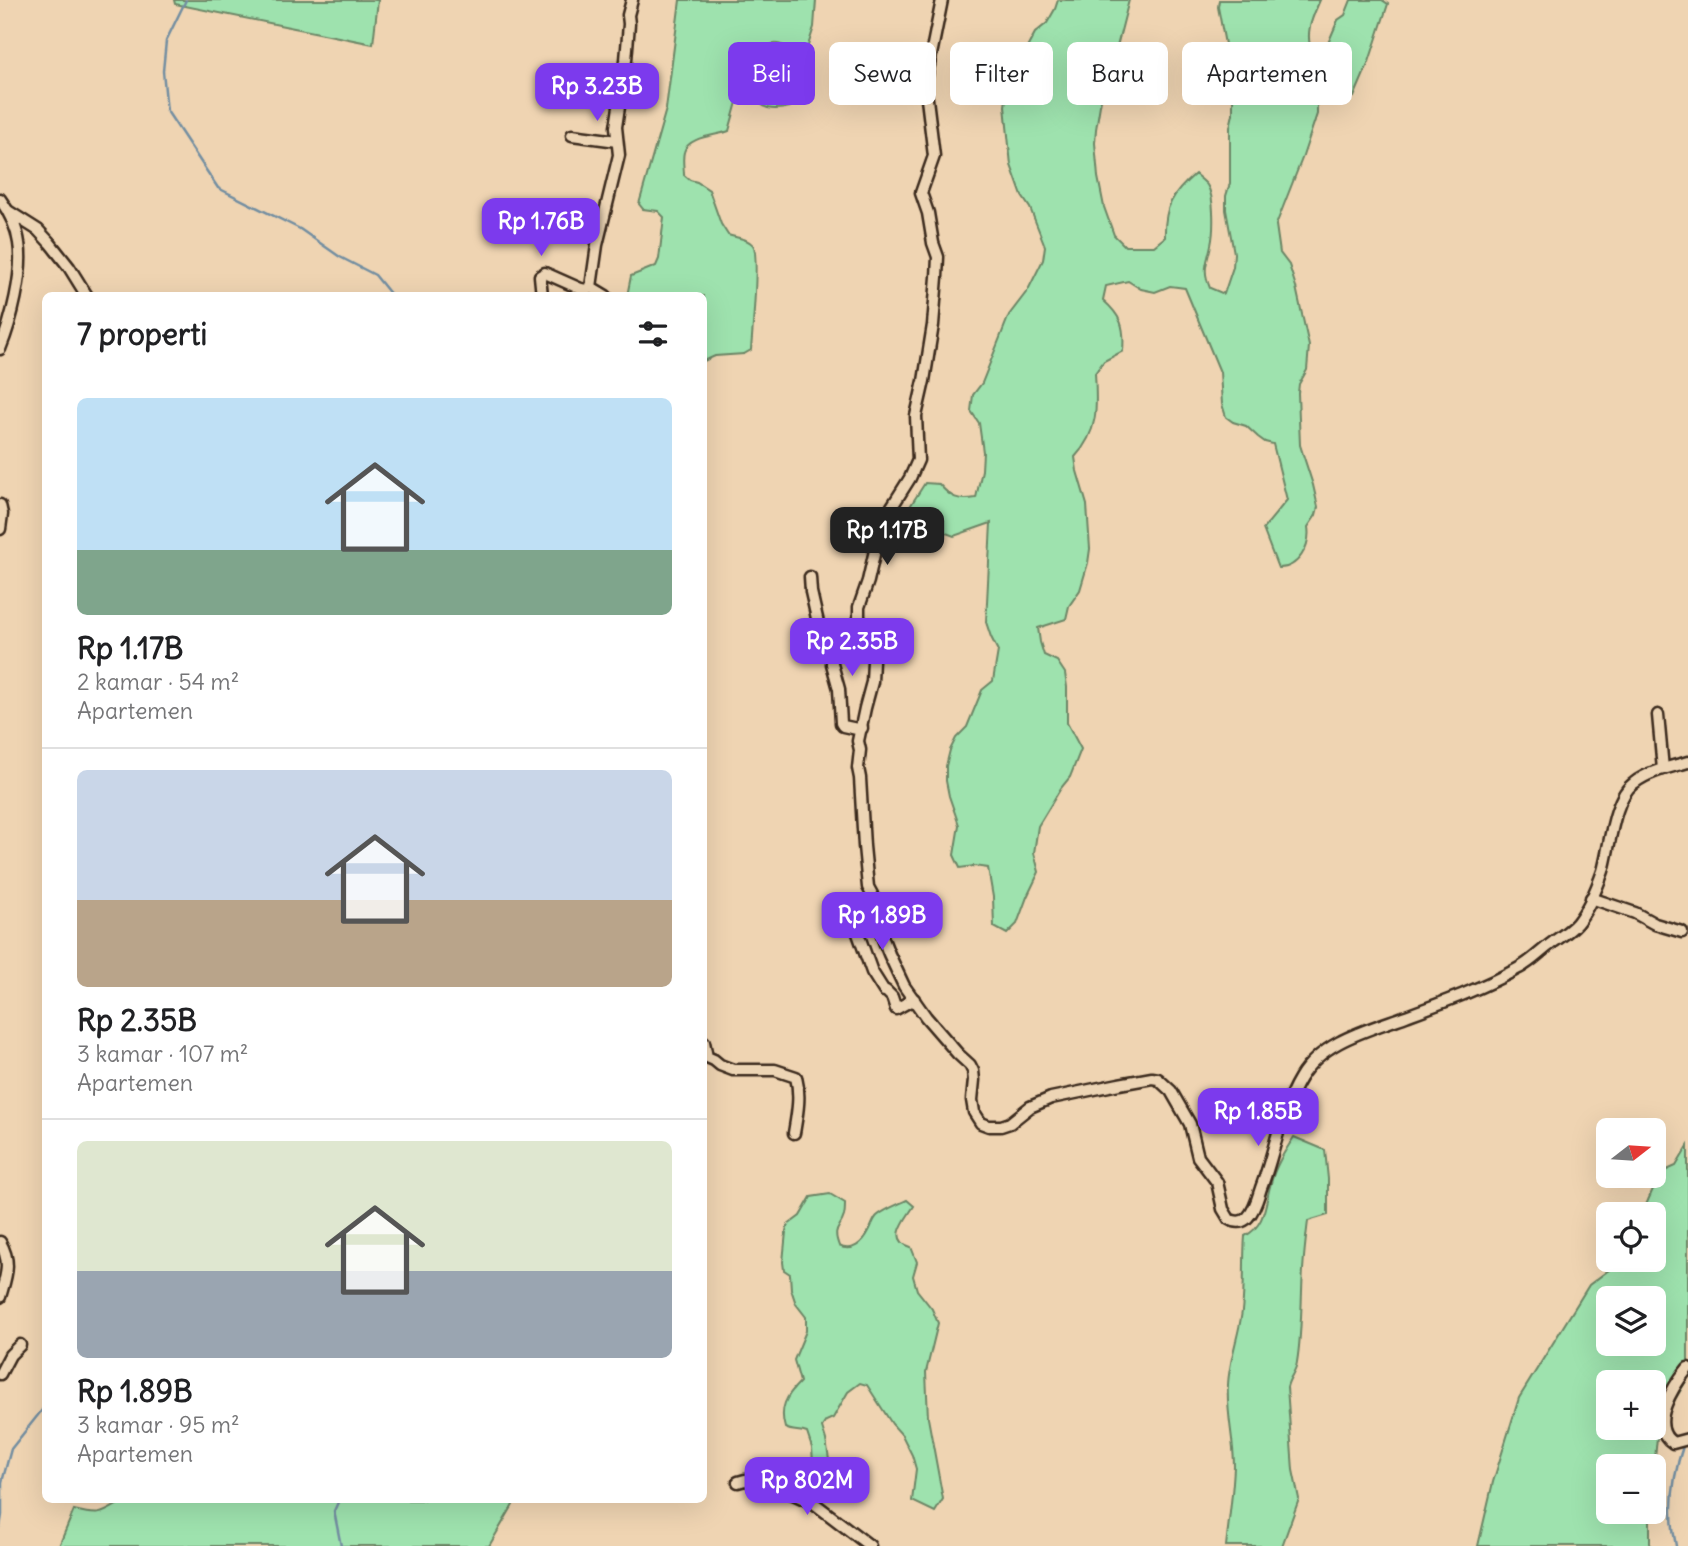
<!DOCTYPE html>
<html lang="id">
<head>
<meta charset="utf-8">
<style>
	:root { --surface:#fff; --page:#f6f6f6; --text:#202124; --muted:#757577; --line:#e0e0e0; --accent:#7c3aed }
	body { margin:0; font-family:Delius,sans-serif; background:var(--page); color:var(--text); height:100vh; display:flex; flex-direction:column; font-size:26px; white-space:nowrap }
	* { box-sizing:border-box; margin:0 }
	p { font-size:23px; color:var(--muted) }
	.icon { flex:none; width:38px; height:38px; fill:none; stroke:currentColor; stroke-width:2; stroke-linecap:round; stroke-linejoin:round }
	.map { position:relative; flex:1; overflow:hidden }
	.side { position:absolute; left:42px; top:292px; width:665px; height:1211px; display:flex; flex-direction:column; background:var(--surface); border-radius:10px; box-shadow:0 7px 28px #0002 }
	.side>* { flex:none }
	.banner { position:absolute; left:728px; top:42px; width:665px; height:63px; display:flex; gap:14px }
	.needle { width:46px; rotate:73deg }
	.tools { position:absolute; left:1596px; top:1118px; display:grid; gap:14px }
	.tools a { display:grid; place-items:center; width:70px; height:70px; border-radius:10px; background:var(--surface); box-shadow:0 7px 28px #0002; font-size:35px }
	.price { position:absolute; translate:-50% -60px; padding:0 16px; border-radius:14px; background:var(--accent); color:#fff; font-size:23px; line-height:46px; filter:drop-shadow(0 2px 4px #0008) }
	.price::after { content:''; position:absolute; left:50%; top:42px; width:21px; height:16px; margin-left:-10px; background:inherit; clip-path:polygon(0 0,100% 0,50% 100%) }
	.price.selected { background:#222; color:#fff }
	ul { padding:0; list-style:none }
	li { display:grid; align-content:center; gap:14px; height:371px; padding:0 35px }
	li+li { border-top:2px solid var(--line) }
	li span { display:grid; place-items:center; height:217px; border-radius:10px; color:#555 }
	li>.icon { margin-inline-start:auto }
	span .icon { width:126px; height:126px; fill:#fffc; stroke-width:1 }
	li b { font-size:30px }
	h2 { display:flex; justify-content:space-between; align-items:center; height:84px; padding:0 35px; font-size:30px }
	.chip { padding:0 24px; border-radius:10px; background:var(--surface); box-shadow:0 7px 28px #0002; font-size:24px; line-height:63px }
	.chip.selected { background:var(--accent); color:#fff }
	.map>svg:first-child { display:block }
	.green { fill:#9ee2ae; stroke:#6c8666; stroke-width:2; fill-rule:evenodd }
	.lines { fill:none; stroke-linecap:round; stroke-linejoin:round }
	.stream { stroke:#738ea1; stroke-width:2.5 }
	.street-casing { stroke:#3b2a1e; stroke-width:15 }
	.street { stroke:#edd5b5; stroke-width:10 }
</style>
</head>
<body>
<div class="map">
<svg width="1688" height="1546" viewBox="0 0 1688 1546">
	<rect width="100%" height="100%" fill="#efd4b2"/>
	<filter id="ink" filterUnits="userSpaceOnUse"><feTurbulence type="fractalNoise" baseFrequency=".0143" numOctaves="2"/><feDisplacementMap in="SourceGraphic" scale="14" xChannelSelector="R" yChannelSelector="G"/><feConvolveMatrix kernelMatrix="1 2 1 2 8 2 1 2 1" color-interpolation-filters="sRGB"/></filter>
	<g filter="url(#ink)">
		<!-- green -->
		<g class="green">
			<polygon points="174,0 378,0 373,44 175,4"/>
			<path d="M680 0H816L814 27 805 55C794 54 788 46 778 44 774 43 771 44 768 46 753 59 779 74 787 81L790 107C766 113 763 106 745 92L739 95 729 131C717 136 688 136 684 152 682 159 684 168 684 175L690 180 697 182 709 190 721 224 728 235C736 238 748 238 753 245 760 254 752 334 751 350L744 354 715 356 704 361V296H627L631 276 656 266 659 259 664 217 658 211 643 209 639 204 666 109Z"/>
			<path d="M1058 0H1129L1111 70 1101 99 1096 129 1095 143 1098 177 1104 207 1114 235 1125 246H1154L1165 237C1164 207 1172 194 1195 174 1198 177 1204 181 1207 185 1215 197 1214 232 1211 245 1207 264 1202 269 1210 288L1224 294 1233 267 1234 253 1226 210V196L1230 183V127L1233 114V99L1230 71 1218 7 1219 0H1320C1312 18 1303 36 1314 55L1320 53 1326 48 1338 20 1345 15 1351 0H1382L1388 4 1369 62 1354 97 1333 93 1326 94 1321 100 1317 106V114L1303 156 1276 225 1280 253 1289 265 1296 287 1309 346 1307 370 1299 384 1298 393 1300 445 1313 485 1318 507 1316 515 1308 527C1311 546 1298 569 1278 568L1263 529 1287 500 1273 444 1265 442 1258 437 1246 426 1233 422 1226 417 1222 404 1220 372 1185 288 1170 286 1155 292 1141 289 1128 281 1106 286 1103 300C1121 316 1125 326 1123 351L1104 361 1095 373C1097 406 1099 431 1075 457L1077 471 1087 505 1090 549 1088 563 1080 590 1069 606 1066 619 1038 628 1040 642 1044 655 1057 661 1065 673 1067 687V723L1081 749 1070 777 1061 788 1038 826 1034 853 1039 872 1027 897 1017 924 1007 934 994 927 993 897 988 868 974 866 960 868 954 855 959 825 949 796 946 781V766L950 750 956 738 967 727 982 690 993 681 998 651 991 637 986 622 991 523 954 536 895 514 909 508 925 483 939 484C951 498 958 501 976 498L982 470 983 452 979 423 971 411 973 395 982 383 1009 315 1028 290 1043 260 1045 246 1030 208 1022 196 1011 165 1005 106 1007 91 1012 76 1035 33 1047 23 1055 9Z"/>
			<path d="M1294 1137 1325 1150 1328 1179V1215L1308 1221C1306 1237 1304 1254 1303 1270 1301 1301 1302 1332 1297 1362 1296 1372 1289 1377 1287 1387L1293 1470 1299 1499 1282 1546H1226C1229 1519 1233 1493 1234 1466 1234 1439 1226 1412 1228 1385 1229 1360 1239 1336 1242 1311 1245 1286 1243 1261 1245 1236 1266 1226 1265 1202 1271 1183 1275 1166 1285 1151 1294 1137Z"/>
			<path d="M1688 1146V1378L1665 1416 1657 1437 1654 1470V1466H1608V1512H1650V1546H1478L1493 1482 1519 1398 1589 1285 1622 1260H1654V1214H1642L1660 1173 1676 1166ZM1608 1298H1654V1344H1608ZM1608 1382H1654V1428H1608Z"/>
			<path d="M830 1194 845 1203C845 1207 845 1212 844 1216 840 1230 832 1228 839 1246 852 1253 863 1243 869 1231 872 1226 873 1220 877 1216 885 1209 897 1205 907 1200L914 1206C906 1219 887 1240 911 1247L917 1262 913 1276 917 1290 932 1309 938 1323 926 1372 928 1418 943 1499 935 1512 912 1501 916 1469 912 1455 902 1435 892 1424 867 1385 860 1383 848 1392 833 1418 826 1421 822 1427 826 1440 829 1460 825 1466 818 1468 813 1463 812 1448 807 1433C799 1430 793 1432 785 1428 779 1408 786 1396 800 1382L794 1360 806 1331V1317L796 1304 791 1289 790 1274 784 1270 783 1262 786 1232 788 1225 800 1216 811 1197Z"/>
			<path d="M125 1500H512L513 1505 489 1546H59L74 1510C102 1517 101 1514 125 1500Z"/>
		</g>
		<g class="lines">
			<!-- stream -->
			<g class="stream">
				<polyline points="186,0 166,41 163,71 167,111 218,188 300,229 340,257 375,275 392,296"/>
				<polyline points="339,1500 334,1511 341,1546"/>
				<polyline points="0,1527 2,1515 2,1482 11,1449 46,1405"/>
				<path d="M1676 1546C1668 1512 1673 1475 1684 1443"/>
			</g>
			<!-- street casing -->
			<g class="street-casing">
				<g id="street">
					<path d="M942 0 926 80V91L934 156 921 193 928 213 933 243 938 257 937 277 933 325 924 381 916 416 918 460 910 478 881 524 868 581 859 607V617L869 642 873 661 872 682 865 708 858 741 860 750 858 768 860 778 864 846 868 887 874 898 883 939 889 954 904 986 926 1017 958 1054 970 1065 973 1071 974 1080 972 1100 974 1112 981 1123 989 1126H1001L1010 1123 1030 1107 1051 1098 1119 1084 1152 1078 1158 1079 1171 1091 1190 1124 1198 1157 1217 1182 1223 1209 1229 1219C1236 1223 1243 1223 1248 1217 1255 1210 1258 1197 1261 1188 1275 1152 1280 1111 1300 1078 1322 1041 1368 1030 1406 1016 1444 1002 1483 988 1519 968 1531 962 1541 951 1552 943 1560 937 1570 931 1577 923 1588 909 1597 888 1603 871 1610 847 1613 798 1634 783 1649 771 1671 767 1688 762"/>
					<polyline points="572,135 617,141"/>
					<path d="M0 199C9 212 17 227 19 243 24 273 11 322 0 349"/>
					<polyline points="8,211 38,230 50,243 69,267 87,296"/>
					<polyline points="542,296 540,276 545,273 581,289 586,290 592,288"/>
					<polyline points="606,296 591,287 597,245 619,155 616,127 626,60 629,24 628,15 632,0"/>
					<polyline points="0,505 2,514 0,529"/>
					<polyline points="810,577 811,592 821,636 829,643 832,652 832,664 839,689 841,723 843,726 857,729 862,728"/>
					<polyline points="829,643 869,642"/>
					<polyline points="1658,715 1663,769"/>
					<polyline points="1591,898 1635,913 1655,924 1682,932"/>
					<polyline points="851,914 872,972 884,991 886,991 892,997 896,1009 914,999"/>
					<path d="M704 1042 707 1057 714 1060 720 1065 733 1070H775L796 1077C801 1096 797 1115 794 1133"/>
					<path d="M0 1242C12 1263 6 1276 0 1297"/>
					<path d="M1688 1368C1674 1385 1647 1426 1673 1443L1688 1439"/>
					<polyline points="0,1374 10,1355 20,1345"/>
					<polyline points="738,1482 745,1480 757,1482 793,1494 815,1504 870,1546"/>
				</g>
			</g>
			<!-- street -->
			<use href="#street" class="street"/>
		</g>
	</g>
</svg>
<div class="tools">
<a><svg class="needle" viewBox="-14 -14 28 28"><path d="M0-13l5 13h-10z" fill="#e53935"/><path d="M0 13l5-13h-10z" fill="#757577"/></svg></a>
<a><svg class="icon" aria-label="locate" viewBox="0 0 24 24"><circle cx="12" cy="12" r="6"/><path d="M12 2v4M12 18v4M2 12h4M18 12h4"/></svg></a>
<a><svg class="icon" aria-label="layers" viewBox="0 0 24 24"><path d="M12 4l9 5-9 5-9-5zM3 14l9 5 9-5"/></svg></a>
<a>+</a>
<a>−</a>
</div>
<b class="price" style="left:597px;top:123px">Rp 3.23B</b>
<b class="price" style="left:541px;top:258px">Rp 1.76B</b>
<b class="price selected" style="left:887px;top:567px">Rp 1.17B</b>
<b class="price" style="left:852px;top:678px">Rp 2.35B</b>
<b class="price" style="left:882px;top:952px">Rp 1.89B</b>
<b class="price" style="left:1258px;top:1148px">Rp 1.85B</b>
<b class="price" style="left:807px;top:1517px">Rp 802M</b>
<div class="banner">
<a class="chip selected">Beli</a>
<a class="chip">Sewa</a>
<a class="chip">Filter</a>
<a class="chip">Baru</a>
<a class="chip">Apartemen</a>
</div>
<section class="side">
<h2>7 properti<svg class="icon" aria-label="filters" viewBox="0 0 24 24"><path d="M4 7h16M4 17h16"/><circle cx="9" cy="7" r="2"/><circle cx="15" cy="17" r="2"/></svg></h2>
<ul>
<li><span style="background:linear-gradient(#bfe0f5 70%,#7fa58c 0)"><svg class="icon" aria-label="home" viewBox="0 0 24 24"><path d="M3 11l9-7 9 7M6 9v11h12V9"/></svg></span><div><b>Rp 1.17B</b><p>2 kamar · 54 m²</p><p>Apartemen</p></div></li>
<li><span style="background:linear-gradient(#c9d6e8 60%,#b9a48a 0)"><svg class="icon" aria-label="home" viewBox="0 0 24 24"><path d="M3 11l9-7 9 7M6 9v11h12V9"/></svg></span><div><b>Rp 2.35B</b><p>3 kamar · 107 m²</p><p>Apartemen</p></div></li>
<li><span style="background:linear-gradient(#dfe7d0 60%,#9aa5b1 0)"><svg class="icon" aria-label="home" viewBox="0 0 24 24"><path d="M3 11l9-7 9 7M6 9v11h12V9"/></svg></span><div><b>Rp 1.89B</b><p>3 kamar · 95 m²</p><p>Apartemen</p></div></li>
</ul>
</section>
</div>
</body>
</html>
